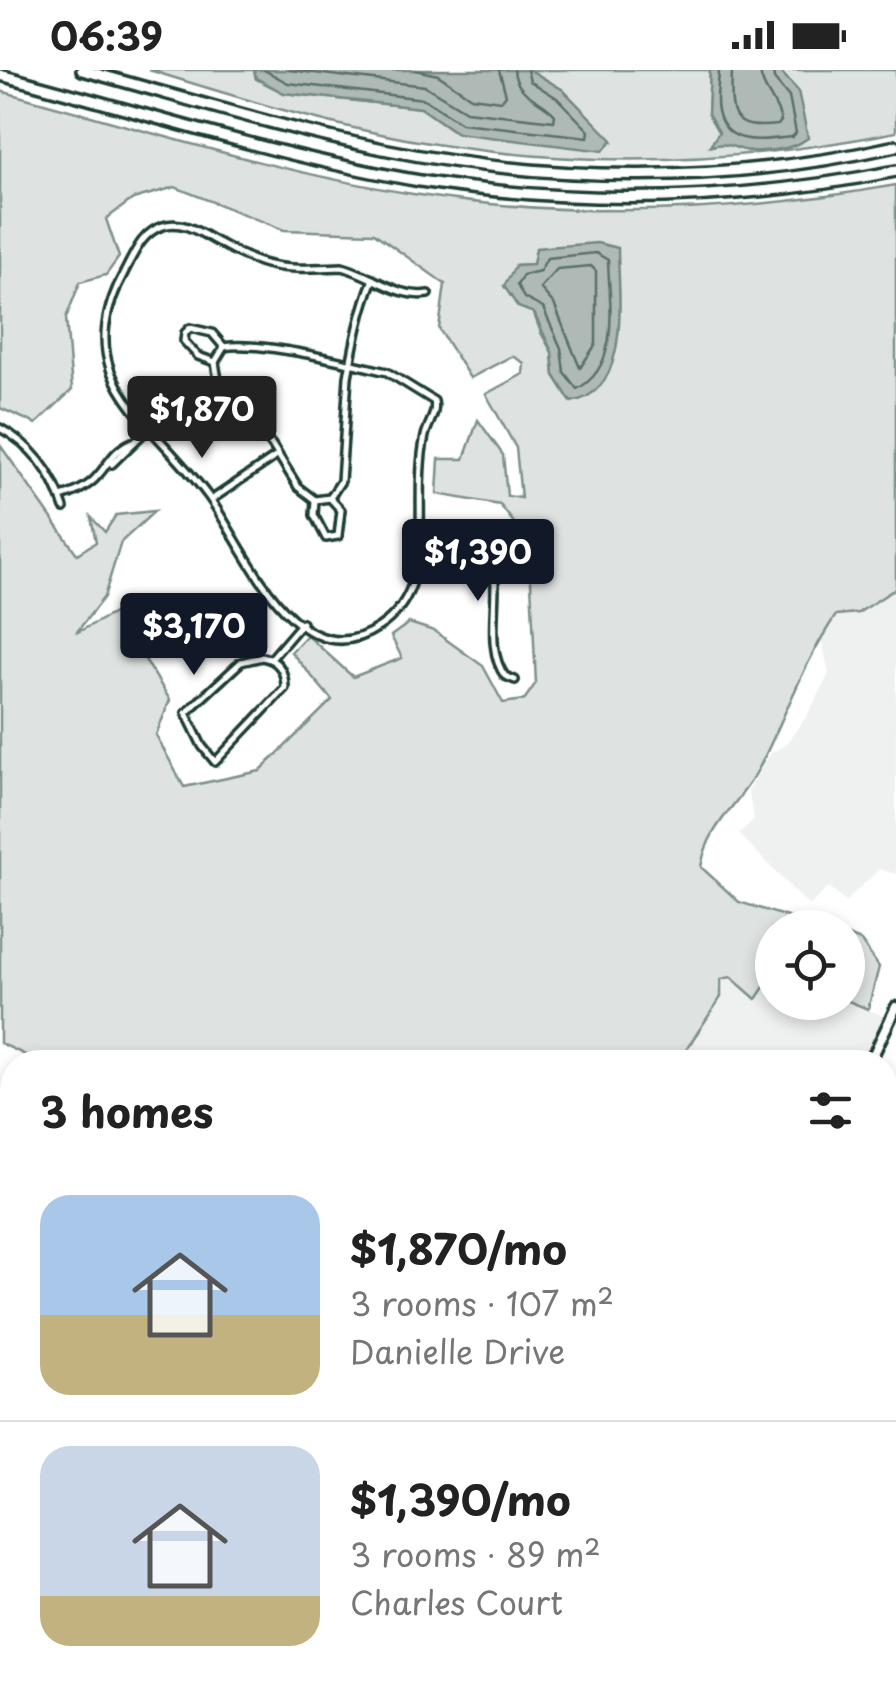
<!DOCTYPE html>
<html lang="en">
<head>
<meta charset="utf-8">
<style>
	:root { --surface:#fff; --page:#f6f6f6; --text:#222; --muted:#767676; --line:#e0e0e0; --accent:#111827 }
	body { margin:0; font-family:"Playpen Sans",sans-serif; background:var(--page); color:var(--text); height:100vh; display:flex; flex-direction:column; font-size:38px; white-space:nowrap }
	* { box-sizing:border-box; margin:0 }
	p { font-size:32px; color:var(--muted) }
	.icon { flex:none; width:55px; height:55px; fill:none; stroke:currentColor; stroke-width:2; stroke-linecap:round; stroke-linejoin:round }
	.map { position:relative; flex:1; overflow:hidden }
	.sheet { position:absolute; left:0px; top:980px; width:898px; height:642px; display:flex; flex-direction:column; background:var(--surface); border-radius:40px 40px 0 0; box-shadow:0 5px 15px #0003 }
	.sheet>* { flex:none }
	.fabs { position:absolute; left:755px; top:840px; display:grid; gap:20px }
	.fabs a { display:grid; place-items:center; width:110px; height:110px; border-radius:50%; background:var(--surface); box-shadow:0 5px 15px #0003; font-size:50px }
	.price { position:absolute; translate:-50% -85px; padding:0 22px; border-radius:10px; background:var(--accent); color:#fff; font-size:32px; line-height:65px; filter:drop-shadow(0 2px 5px #0008) }
	.price::after { content:''; position:absolute; left:50%; top:60px; width:30px; height:22px; margin-left:-15px; background:inherit; clip-path:polygon(0 0,100% 0,50% 100%) }
	.price.selected { background:#222; color:#fff }
	ul { padding:0; list-style:none }
	li { display:flex; align-items:center; gap:30px; height:250px; padding:0 40px }
	li+li { border-top:2px solid var(--line) }
	li span { display:grid; place-items:center; flex:none; width:280px; height:200px; border-radius:30px; color:#555 }
	li>.icon { margin-inline-start:auto }
	span .icon { width:120px; height:120px; fill:#fffc; stroke-width:1 }
	li b { font-size:42px }
	h2 { display:flex; justify-content:space-between; align-items:center; height:120px; padding:0 40px; font-size:42px }
	.status { display:flex; justify-content:space-between; align-items:center; height:70px; padding:0 50px; background:var(--surface); direction:ltr }
	.status svg { height:28px; fill:currentColor }
	.map>svg:first-child { display:block }
	.built { fill:#eef1f0 }
	.green { fill:#dee3e2; stroke:#7e908b; stroke-width:2.5; fill-rule:evenodd }
	.water { fill:#afbab7; stroke:#758883; stroke-width:2.5 }
	.lines { fill:none; stroke-linecap:round; stroke-linejoin:round }
	.shore { stroke:#596f68; stroke-width:2.5 }
	.street-casing { stroke:#1f3d34; stroke-width:12 }
	.secondary-casing { stroke:#1f3d34; stroke-width:15 }
	.primary-casing { stroke:#1f3d34; stroke-width:15 }
	.highway-casing { stroke:#1f3d34; stroke-width:16 }
	.street { stroke:#fff; stroke-width:5 }
	.secondary { stroke:#fff; stroke-width:8 }
	.primary { stroke:#fff; stroke-width:8 }
	.highway { stroke:#fff; stroke-width:9 }
</style>
</head>
<body>
<div class="status"><b>06:39</b><svg viewBox="0 0 49 12"><path d="M0 12V9h3v3zM5 12V6h3v6zM10 12V3h3v9zM15 12V0h3v12zM26 1h20v11H26zM47 4h2v5h-2z"/></svg></div>
<div class="map">
<svg width="896" height="1621" viewBox="0 0 896 1621">
	<rect width="100%" height="100%" fill="#fff"/>
	<filter id="ink" filterUnits="userSpaceOnUse"><feTurbulence type="fractalNoise" baseFrequency=".01" numOctaves="2"/><feDisplacementMap in="SourceGraphic" scale="20" xChannelSelector="R" yChannelSelector="G"/><feConvolveMatrix kernelMatrix="1 2 1 2 8 2 1 2 1" color-interpolation-filters="sRGB"/></filter>
	<g filter="url(#ink)">
		<!-- built -->
		<g class="built">
			<polygon points="896,518 896,804 879,799 845,832 829,817 809,836 739,764 754,749 748,721 771,683 785,675 807,646 829,604 821,567 836,544 858,543"/>
			<polygon points="772,905 772,932 848,931 888,948 868,992 683,992 683,983 721,927 721,909 731,907 756,928"/>
			<polygon points="885,1065 896,1070 896,1295 885,1290"/>
		</g>
		<!-- green -->
		<g class="green">
			<path d="M149 0H254L256 9 284 23 421 38 457 63 612 71 563 20 530 0H710L708 44 719 63 712 76 727 72 748 81 798 21 779 0H896V62C734 95 569 99 406 69 319 53 234 26 149 0Z"/>
			<path d="M0 21C136 57 273 102 413 124 575 150 735 144 896 115V518L858 543 836 545C804 592 785 647 759 698 740 734 708 754 701 797L739 832 820 857 772 858V905L756 929 731 907 721 909V927L684 983 683 992H40L0 973V375L77 484 96 472 91 447 105 462 116 445 155 441 121 472 104 527 76 563 116 542 170 630 156 665 184 717 260 701 332 630 291 582 307 565 353 607 402 588 391 566 409 553 434 561 483 596 503 633 524 630 536 613 529 472 500 435 437 424 439 389H464L478 350 503 385 507 426 521 428 516 378 486 324 523 304 524 293 512 286 470 308 439 259 445 214 374 163 284 160 175 117 133 129 106 149 119 187 106 205 80 212 66 248 72 320 36 354 0 338ZM533 194 571 332 554 305 552 282 541 263 516 195Z"/>
			<polygon points="848,866 861,871 879,897 868,939 848,931"/>
		</g>
		<!-- water -->
		<g class="water">
			<polygon points="254,0 530,0 563,20 612,70 603,81 457,63 421,38 284,23 256,8"/>
			<path d="M710 0H779L798 21 808 68C793 79 770 82 751 81 733 80 732 71 710 76L719 62 708 44Z"/>
			<path d="M597 173 618 178C618 223 633 322 571 332L554 305 552 282 534 243 518 237 504 216 516 195 533 194 536 178Z"/>
		</g>
		<g class="lines">
			<!-- shore -->
			<g class="shore">
				<polyline points="264,0 288,13 424,29 461,53 588,67 589,61 557,28 530,11 527,0"/>
				<path d="M289 0 425 16 466 41 554 51 555 45C540 28 516 26 514 0"/>
				<polyline points="415,0 438,5 471,27 501,31 506,25 499,0"/>
				<path d="M719 0C719 12 715 29 718 41 726 78 764 70 792 67L796 63 789 27 774 9 773 0"/>
				<path d="M732 0C731 43 727 61 778 55L781 51C777 31 761 19 760 0"/>
				<path d="M596 183 608 190C609 231 622 296 577 319L564 302 561 278 543 238 524 228 517 215 523 205 540 201 547 188Z"/>
				<polygon points="591,196 596,201 596,274 580,298 554,234 540,218 557,199"/>
			</g>
			<!-- street casing -->
			<g class="street-casing">
				<g id="street">
					<path d="M373 209C360 241 354 273 348 307L341 411 330 428 315 430 298 417 272 375 218 310 215 292 224 277C258 270 350 293 387 302L434 331C437 344 428 353 425 366 418 397 421 433 420 465 418 502 412 535 379 557 296 613 244 474 208 426 150 347 66 309 125 201 134 184 142 162 163 156 183 149 202 164 219 173 270 202 284 199 342 197 371 204 398 229 428 224"/>
					<polyline points="215,292 198,286 184,271 185,263 190,258 212,263 224,277"/>
					<path d="M0 358C33 376 53 403 64 438"/>
					<polyline points="112,394 150,357"/>
					<path d="M61 427C109 414 101 385 132 372"/>
					<polyline points="211,430 278,385"/>
					<polyline points="315,430 314,445 326,468 338,466 341,440 330,428"/>
					<path d="M420 457 468 463 489 478C505 517 481 574 505 606L515 610"/>
					<path d="M262 587C279 590 285 601 285 618L215 692 202 676 186 643 241 592Z"/>
					<polyline points="271,589 302,553"/>
					<polyline points="0,1147 12,1152"/>
					<polyline points="885,1359 896,1364"/>
					<polyline points="0,1396 12,1402"/>
					<polyline points="895,1593 896,1593"/>
				</g>
			</g>
			<!-- secondary casing -->
			<g class="secondary-casing">
				<g id="secondary">
					<polyline points="870,992 896,937"/>
					<polyline points="608,1621 609,1610"/>
				</g>
			</g>
			<!-- primary casing -->
			<g class="primary-casing">
				<g id="primary">
					<polyline points="0,1568 12,1573"/>
					<polyline points="0,1577 12,1583"/>
					<polyline points="94,1610 142,1621"/>
					<polyline points="137,1610 193,1621"/>
					<polyline points="620,1610 634,1621"/>
				</g>
			</g>
			<!-- highway casing -->
			<g class="highway-casing">
				<g id="highway">
					<path d="M82 0C182 27 281 58 383 79 550 113 729 114 896 76"/>
					<path d="M0 5C139 41 278 87 420 111 578 136 739 132 896 101"/>
				</g>
			</g>
			<!-- street -->
			<use href="#street" class="street"/>
			<!-- secondary -->
			<use href="#secondary" class="secondary"/>
			<!-- primary -->
			<use href="#primary" class="primary"/>
			<!-- highway -->
			<use href="#highway" class="highway"/>
		</g>
	</g>
</svg>
<div class="fabs">
<a><svg class="icon" aria-label="locate" viewBox="0 0 24 24"><circle cx="12" cy="12" r="6"/><path d="M12 2v4M12 18v4M2 12h4M18 12h4"/></svg></a>
</div>
<b class="price selected" style="left:202px;top:391px">$1,870</b>
<b class="price" style="left:478px;top:534px">$1,390</b>
<b class="price" style="left:194px;top:608px">$3,170</b>
<section class="sheet">
<h2>3 homes<svg class="icon" aria-label="filters" viewBox="0 0 24 24"><path d="M4 7h16M4 17h16"/><circle cx="9" cy="7" r="2"/><circle cx="15" cy="17" r="2"/></svg></h2>
<ul>
<li><span style="background:linear-gradient(#a9c7e8 60%,#c2b280 0)"><svg class="icon" aria-label="home" viewBox="0 0 24 24"><path d="M3 11l9-7 9 7M6 9v11h12V9"/></svg></span><div><b>$1,870/mo</b><p>3 rooms · 107 m²</p><p>Danielle Drive</p></div></li>
<li><span style="background:linear-gradient(#c9d6e8 75%,#c2b280 0)"><svg class="icon" aria-label="home" viewBox="0 0 24 24"><path d="M3 11l9-7 9 7M6 9v11h12V9"/></svg></span><div><b>$1,390/mo</b><p>3 rooms · 89 m²</p><p>Charles Court</p></div></li>
</ul>
</section>
</div>
</body>
</html>
